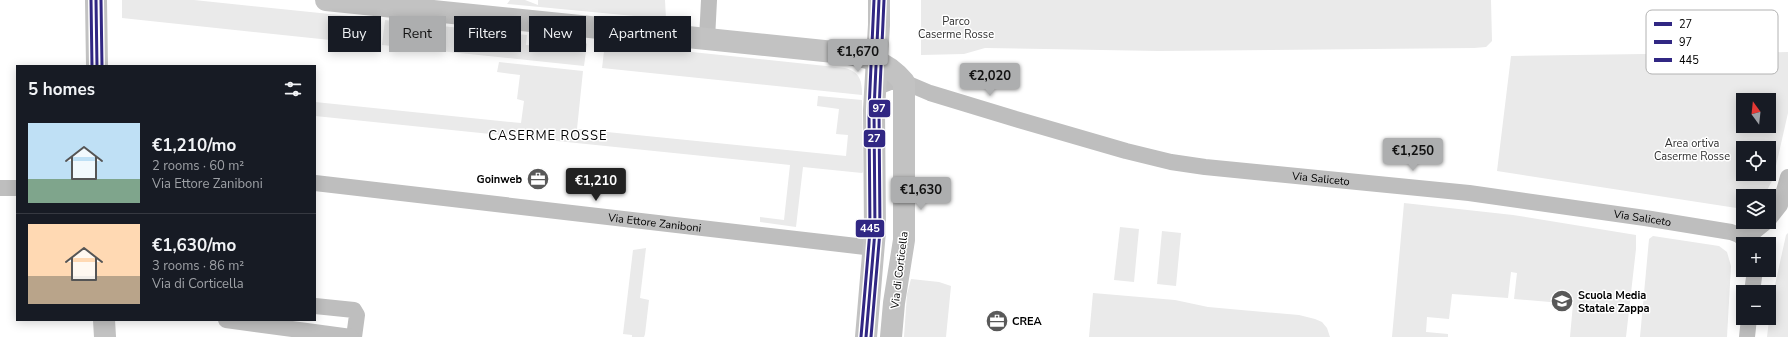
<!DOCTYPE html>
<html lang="en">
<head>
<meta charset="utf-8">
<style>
	:root { --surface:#171b24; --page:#20242c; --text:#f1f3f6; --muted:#9ea1a6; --line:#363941; --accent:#adaeaf }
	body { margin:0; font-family:"Nunito Sans",sans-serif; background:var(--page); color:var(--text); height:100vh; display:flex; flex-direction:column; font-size:15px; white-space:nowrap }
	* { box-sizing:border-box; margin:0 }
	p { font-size:13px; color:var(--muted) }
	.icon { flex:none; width:22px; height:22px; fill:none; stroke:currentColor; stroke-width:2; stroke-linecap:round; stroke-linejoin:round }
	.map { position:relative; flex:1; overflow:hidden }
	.sheet { position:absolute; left:16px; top:65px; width:300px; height:256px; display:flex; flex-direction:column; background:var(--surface); border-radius:0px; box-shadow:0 2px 10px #0003 }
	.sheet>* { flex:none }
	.guide { position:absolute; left:328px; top:16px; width:380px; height:36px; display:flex; gap:8px }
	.needle { width:26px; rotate:345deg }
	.tools { position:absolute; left:1736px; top:93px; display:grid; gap:8px }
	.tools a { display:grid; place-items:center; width:40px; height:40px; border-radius:0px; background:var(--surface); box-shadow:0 2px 10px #0003; font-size:20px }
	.price { position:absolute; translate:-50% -34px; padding:0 9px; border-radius:4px; background:var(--accent); color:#111; font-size:13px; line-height:26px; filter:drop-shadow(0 1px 2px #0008) }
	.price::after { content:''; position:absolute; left:50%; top:24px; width:12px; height:9px; margin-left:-6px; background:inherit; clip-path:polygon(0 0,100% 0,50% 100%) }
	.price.selected { background:#222; color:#fff }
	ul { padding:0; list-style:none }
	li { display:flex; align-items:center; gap:12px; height:100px; padding:0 12px }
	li+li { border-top:1px solid var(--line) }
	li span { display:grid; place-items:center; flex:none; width:112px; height:80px; border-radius:0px; color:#555 }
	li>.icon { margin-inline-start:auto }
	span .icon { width:48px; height:48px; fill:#fffc; stroke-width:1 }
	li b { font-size:17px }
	h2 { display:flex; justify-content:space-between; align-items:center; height:48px; padding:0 12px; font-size:17px }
	.pill { padding:0 14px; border-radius:0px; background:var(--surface); box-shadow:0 2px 10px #0003; font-size:14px; line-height:36px }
	.pill.selected { background:var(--accent); color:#111 }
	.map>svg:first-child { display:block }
	.green { fill:#eaeaea; fill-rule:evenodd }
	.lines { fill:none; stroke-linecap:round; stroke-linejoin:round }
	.street { stroke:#bebebe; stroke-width:16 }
	.secondary { stroke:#c2c2c2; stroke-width:22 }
	.bus-1-casing { stroke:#fff; stroke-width:6 }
	.bus-2-casing { stroke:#fff; stroke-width:6 }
	.bus-3-casing { stroke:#fff; stroke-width:6 }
	.bus-1 { stroke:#312783; stroke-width:3 }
	.bus-2 { stroke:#312783; stroke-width:3 }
	.bus-3 { stroke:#312783; stroke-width:3 }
	.labels { text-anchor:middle; stroke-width:3; stroke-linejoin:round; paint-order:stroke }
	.park-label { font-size:11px; fill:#303030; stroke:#fff }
	.street-label { font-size:11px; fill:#000; stroke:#fff }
	.poi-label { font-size:11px; font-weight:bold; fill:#000; stroke:#fff; text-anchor:start }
	.quarter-label { font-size:13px; letter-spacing:1px; fill:#000; stroke:#fff }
	.key { fill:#fff; stroke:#b2b2b2; stroke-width:1 }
	.key-label { font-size:11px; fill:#000 }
	.line-badge { stroke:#fff; stroke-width:1.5 }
	.badge-label { font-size:11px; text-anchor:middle; font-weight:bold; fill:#fff }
</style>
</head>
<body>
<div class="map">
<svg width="1788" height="337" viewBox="0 0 1788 337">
	<rect width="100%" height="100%" fill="#fff"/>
	<!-- green -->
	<g class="green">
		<polygon points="122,0 194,0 359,17 361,20 359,43 122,18"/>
		<polygon points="510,0 525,0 538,5 538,0 665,0 666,19 507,4"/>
		<polygon points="921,0 1491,0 1492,41 1486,47 1474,48 1159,51 985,48 964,54 921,55"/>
		<polygon points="385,20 527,35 526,45 540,46 541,36 583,40 587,44 584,66 382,45"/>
		<path d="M605 43 845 68C860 72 862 81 862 95L602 68Z"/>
		<path d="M1788 52V113L1773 179 1764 196H1743V209L1497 171 1511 56ZM1743 100H1769V126H1743ZM1743 148H1769V174H1743Z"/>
		<polygon points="499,62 583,71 577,129 846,156 848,135 836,134 839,109 817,106 818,96 862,100 863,172 862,173 803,167 796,227 760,222 760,217 784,220 790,165 315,116 315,102 521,123 524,101 517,99 520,75 497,72"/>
		<polygon points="1404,203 1513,215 1636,235 1636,249 1626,337 1570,337 1573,304 1514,299 1517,273 1511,272 1508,298 1452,294 1449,319 1427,317 1426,332 1448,334 1448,337 1392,337"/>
		<polygon points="1120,227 1139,229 1134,282 1114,280"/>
		<polygon points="1162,231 1181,233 1176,286 1157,284"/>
		<polygon points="1788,233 1788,337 1767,337 1771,303 1786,235"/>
		<polygon points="1653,236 1719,246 1727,252 1731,266 1727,337 1640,337 1649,239"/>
		<polygon points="646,248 640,298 649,300 645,334 644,337 632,337 632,335 623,334 633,250"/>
		<polygon points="911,279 939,282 951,286 946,337 904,337 907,294"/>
		<polygon points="1093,293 1175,300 1208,307 1299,315 1315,319 1322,322 1327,328 1330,337 1089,337"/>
	</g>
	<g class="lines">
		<!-- street -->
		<g class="street">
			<polyline points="707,39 709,0"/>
			<path id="s1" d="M875 88 890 82H904L930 93 1019 120 1126 151 1171 162 1205 167 1469 193 1645 218 1731 232 1739 235 1749 244"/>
			<path id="s2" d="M315 183 874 248"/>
			<polyline points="0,188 17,188"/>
			<polyline points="1769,219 1780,205 1788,177"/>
			<polyline points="1745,239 1766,222"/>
			<polyline points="1752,292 1755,270"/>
			<polyline points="315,306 354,310 357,315 354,337"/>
			<polyline points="226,320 351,337"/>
			<polyline points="1747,337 1749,318"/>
		</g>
		<!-- secondary -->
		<g class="secondary">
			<polyline points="96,0 97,66"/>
			<path d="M326 0 834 52C863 56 884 58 904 82V240L894 303 891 337"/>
			<polyline points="104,320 105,337"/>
			<polyline points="866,337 875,231 874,110 879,25 879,0"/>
		</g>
		<!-- bus-1 casing -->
		<g class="bus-1-casing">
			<g id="bus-1">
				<polyline points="96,0 97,66"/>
				<polyline points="866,337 875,231 874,110 879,0"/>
			</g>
		</g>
		<!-- bus-2 casing -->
		<g class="bus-2-casing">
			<g id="bus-2">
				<polyline points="91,0 92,66"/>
				<polyline points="871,337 880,231 879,110 884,0"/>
			</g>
		</g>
		<!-- bus-3 casing -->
		<g class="bus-3-casing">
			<g id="bus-3">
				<polyline points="101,0 102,66"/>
				<polyline points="861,337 870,231 869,110 874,0"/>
			</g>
		</g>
		<!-- bus-1 -->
		<use href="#bus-1" class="bus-1"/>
		<!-- bus-2 -->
		<use href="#bus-2" class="bus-2"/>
		<!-- bus-3 -->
		<use href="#bus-3" class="bus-3"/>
	</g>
	<!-- icons -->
	<defs>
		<g id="office-disc" transform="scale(1.15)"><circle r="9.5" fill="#595959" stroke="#fff"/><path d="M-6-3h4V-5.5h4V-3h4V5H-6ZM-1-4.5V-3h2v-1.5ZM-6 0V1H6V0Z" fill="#fff"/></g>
		<g id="school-disc" transform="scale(1.15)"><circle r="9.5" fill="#595959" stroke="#fff"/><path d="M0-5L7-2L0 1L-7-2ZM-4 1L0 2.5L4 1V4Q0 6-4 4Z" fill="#fff"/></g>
	</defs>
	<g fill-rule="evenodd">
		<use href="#office-disc" x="538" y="179"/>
		<use href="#school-disc" x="1562" y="301"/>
		<use href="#office-disc" x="997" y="321"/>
	</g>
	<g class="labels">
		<!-- park labels -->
		<g class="park-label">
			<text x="956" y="25">Parco<tspan x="956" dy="13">Caserme Rosse</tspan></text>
			<text x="1692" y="147">Area ortiva<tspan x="1692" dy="13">Caserme Rosse</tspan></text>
		</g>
		<!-- street labels -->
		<g class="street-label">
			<text dy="4" stroke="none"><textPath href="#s1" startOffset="460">Via Saliceto</textPath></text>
			<text dy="4" stroke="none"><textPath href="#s1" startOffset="784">Via Saliceto</textPath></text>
			<text dy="4" stroke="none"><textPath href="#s2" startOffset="342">Via Ettore Zaniboni</textPath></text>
			<text transform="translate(899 270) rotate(-83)" y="4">Via di Corticella</text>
		</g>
		<!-- poi labels -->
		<g class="poi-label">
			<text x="522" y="183" text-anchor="end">Goinweb</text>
			<text x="1578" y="299">Scuola Media<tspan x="1578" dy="13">Statale Zappa</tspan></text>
			<text x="1012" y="325">CREA</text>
		</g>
		<!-- quarter labels -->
		<g class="quarter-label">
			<text x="548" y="140">CASERME ROSSE</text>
		</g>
	</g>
	<!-- legend -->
	<rect x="1646" y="10" width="132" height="64" rx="6" class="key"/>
	<rect x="1654" y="22" width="18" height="4" fill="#312783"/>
	<rect x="1654" y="40" width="18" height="4" fill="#312783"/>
	<rect x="1654" y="58" width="18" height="4" fill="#312783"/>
	<g class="key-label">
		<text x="1679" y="28">27</text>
		<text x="1679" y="46">97</text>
		<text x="1679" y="64">445</text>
	</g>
	<g class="line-badge">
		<rect x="868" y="99" width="23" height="19" rx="4" fill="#312783"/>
		<rect x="863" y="129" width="23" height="19" rx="4" fill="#312783"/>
		<rect x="855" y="219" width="30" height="19" rx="4" fill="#312783"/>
	</g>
	<g class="badge-label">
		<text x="879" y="112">97</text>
		<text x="874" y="142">27</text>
		<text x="870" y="232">445</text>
	</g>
</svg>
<div class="tools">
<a><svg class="needle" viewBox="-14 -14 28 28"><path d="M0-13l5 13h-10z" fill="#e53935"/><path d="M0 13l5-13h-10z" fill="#9ea1a6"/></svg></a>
<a><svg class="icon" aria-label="locate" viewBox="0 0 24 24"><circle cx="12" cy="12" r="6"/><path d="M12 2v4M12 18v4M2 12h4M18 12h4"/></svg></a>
<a><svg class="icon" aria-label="layers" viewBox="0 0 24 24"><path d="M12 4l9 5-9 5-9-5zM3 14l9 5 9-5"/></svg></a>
<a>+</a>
<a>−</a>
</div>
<b class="price" style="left:858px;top:73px">€1,670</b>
<b class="price" style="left:990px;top:97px">€2,020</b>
<b class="price" style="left:1413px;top:172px">€1,250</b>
<b class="price selected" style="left:596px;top:202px">€1,210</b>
<b class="price" style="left:921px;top:211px">€1,630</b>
<div class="guide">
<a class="pill">Buy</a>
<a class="pill selected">Rent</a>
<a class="pill">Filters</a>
<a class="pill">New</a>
<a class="pill">Apartment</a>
</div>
<section class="sheet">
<h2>5 homes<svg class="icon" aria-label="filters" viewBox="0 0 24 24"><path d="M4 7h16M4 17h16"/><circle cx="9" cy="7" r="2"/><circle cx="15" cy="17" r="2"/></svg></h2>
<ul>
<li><span style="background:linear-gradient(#bfe0f5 70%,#7fa58c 0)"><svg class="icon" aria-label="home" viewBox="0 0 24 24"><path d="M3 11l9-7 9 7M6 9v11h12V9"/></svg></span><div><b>€1,210/mo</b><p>2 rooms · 60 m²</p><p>Via Ettore Zaniboni</p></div></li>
<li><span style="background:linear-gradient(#ffd9b3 65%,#b9a48a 0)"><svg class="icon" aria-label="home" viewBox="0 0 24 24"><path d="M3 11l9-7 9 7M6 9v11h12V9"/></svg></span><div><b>€1,630/mo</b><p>3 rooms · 86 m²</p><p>Via di Corticella</p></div></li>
</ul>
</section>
</div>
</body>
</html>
